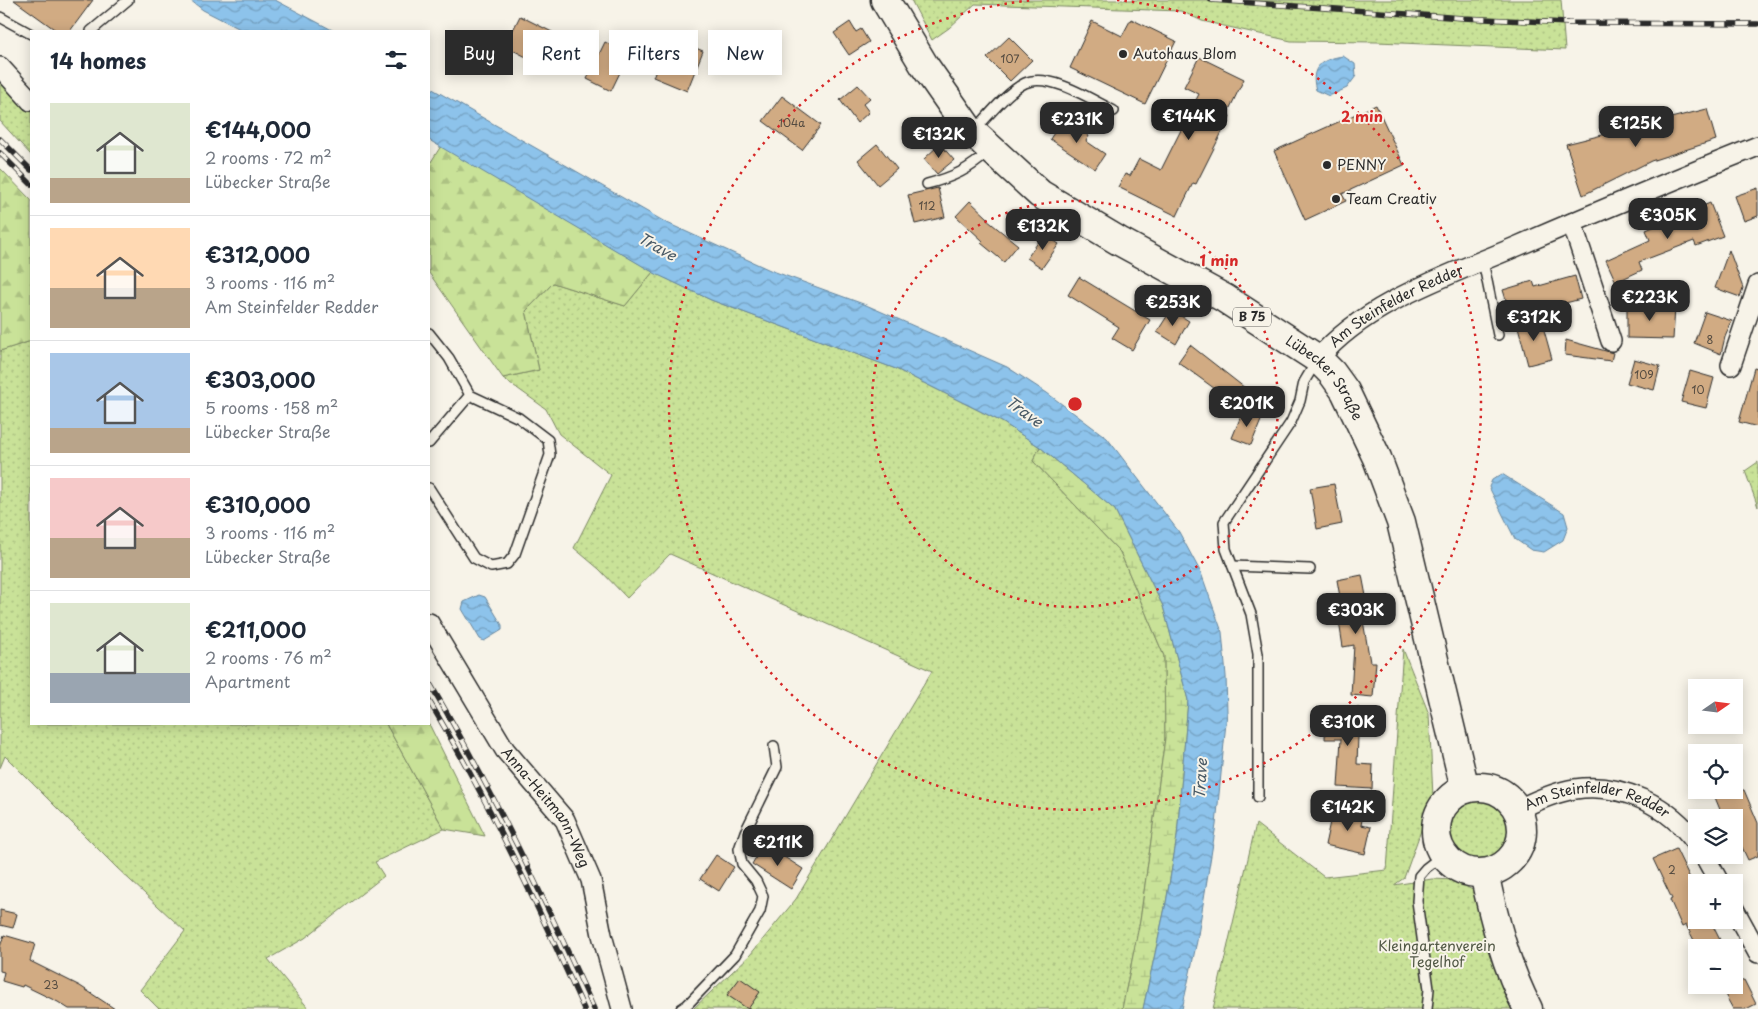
<!DOCTYPE html>
<html lang="en">
<head>
<meta charset="utf-8">
<style>
	:root { --surface:#fff; --page:#f6f6f7; --text:#1f2937; --muted:#747a83; --line:#e0e1e3; --accent:#2b2b2b }
	body { margin:0; font-family:"Playpen Sans",sans-serif; background:var(--page); color:var(--text); height:100vh; display:flex; flex-direction:column; font-size:19px; white-space:nowrap }
	* { box-sizing:border-box; margin:0 }
	p { font-size:16px; color:var(--muted) }
	.icon { flex:none; width:28px; height:28px; fill:none; stroke:currentColor; stroke-width:2; stroke-linecap:round; stroke-linejoin:round }
	.map { position:relative; flex:1; overflow:hidden }
	.details { position:absolute; left:30px; top:30px; width:400px; height:695px; display:flex; flex-direction:column; background:var(--surface); border-radius:0px; box-shadow:0 2px 12px #0003 }
	.details>* { flex:none }
	.banner { position:absolute; left:445px; top:30px; width:475px; height:45px; display:flex; gap:10px }
	.needle { width:32px; rotate:76deg }
	.fabs { position:absolute; left:1688px; top:679px; display:grid; gap:10px }
	.fabs a { display:grid; place-items:center; width:55px; height:55px; border-radius:0px; background:var(--surface); box-shadow:0 2px 12px #0003; font-size:25px }
	.price { position:absolute; translate:-50% -42px; padding:0 11px; border-radius:10px; background:var(--accent); color:#fff; font-size:16px; line-height:32px; filter:drop-shadow(0 1px 2px #0008) }
	.price::after { content:''; position:absolute; left:50%; top:30px; width:15px; height:11px; margin-left:-8px; background:inherit; clip-path:polygon(0 0,100% 0,50% 100%) }
	.price.selected { background:#222; color:#fff }
	ul { padding:0; list-style:none }
	li { display:flex; align-items:center; gap:15px; height:125px; padding:0 20px }
	li+li { border-top:1px solid var(--line) }
	li span { display:grid; place-items:center; flex:none; width:140px; height:100px; border-radius:0px; color:#555 }
	li>.icon { margin-inline-start:auto }
	span .icon { width:60px; height:60px; fill:#fffc; stroke-width:1 }
	li b { font-size:21px }
	h2 { display:flex; justify-content:space-between; align-items:center; height:60px; padding:0 20px; font-size:21px }
	.pill { padding:0 18px; border-radius:0px; background:var(--surface); box-shadow:0 2px 12px #0003; font-size:18px; line-height:45px }
	.pill.selected { background:var(--accent); color:#fff }
	.map>svg:first-child { display:block }
	.green { fill:url(#green-dots); stroke:#7a8662 }
	.forest { fill:url(#forest-firs); stroke:#7a8662 }
	.wetland { fill:url(#wetland-marsh); stroke:#7a8662 }
	.water { fill:url(#water-waves); stroke:#66869e }
	.building { fill:#d1ab83; stroke:#2b2b2b }
	.lines { fill:none; stroke-linecap:round; stroke-linejoin:round }
	.service-casing { stroke:#2b2b2b; stroke-width:12 }
	.minor-casing { stroke:#2b2b2b; stroke-width:22 }
	.primary-casing { stroke:#2b2b2b; stroke-width:31 }
	.service { stroke:#f7f3e8; stroke-width:9 }
	.minor { stroke:#f7f3e8; stroke-width:19 }
	.primary { stroke:#f7f3e8; stroke-width:28 }
	.rail-casing { stroke:#2b2b2b; stroke-width:5.5 }
	.rail { stroke:#f7f3e8; stroke-width:4; stroke-dasharray:11; stroke-linecap:butt }
	.ring { fill:none; stroke:#d62828; stroke-width:2.5; stroke-dasharray:2.5 5 }
	.poi-dot { fill:#2b2b2b; stroke:#f7f3e8; stroke-width:2 }
	.labels { text-anchor:middle; stroke-width:4; stroke-linejoin:round; paint-order:stroke }
	.number-label { font-size:11px; fill:#544b41 }
	.shield { fill:#f7f3e8; stroke:#686764; stroke-width:1 }
	.shield-label { font-size:12px; font-weight:bold; fill:#2b2b2b }
	.poi-label { font-size:14px; fill:#2b2b2b; stroke:#f7f3e8; text-anchor:start }
	.street-label { font-size:14px; fill:#2b2b2b; stroke:#f7f3e8 }
	.park-label { font-size:14px; fill:#525946; stroke:#f7f3e8 }
	.water-label { font-size:15px; font-style:italic; fill:#485965; stroke:#f7f3e8 }
	.centre { fill:#d62828; stroke:#f7f3e8; stroke-width:2.5 }
	.ring-label { font-size:15px; text-anchor:middle; font-weight:bold; fill:#d62828; stroke:#f7f3e8; stroke-width:4; stroke-linejoin:round; paint-order:stroke }
</style>
</head>
<body>
<div class="map">
<svg width="1758" height="1009" viewBox="0 0 1758 1009">
	<defs>
		<pattern id="green-dots" width="8" height="8" patternUnits="userSpaceOnUse" patternTransform="scale(1.25)"><rect width="8" height="8" fill="#c9e298"/><path d="M2 2h.1M6 6h.1" fill="none" stroke="#adc283" stroke-width="1.8" stroke-linecap="round"/></pattern>
		<pattern id="forest-firs" width="22" height="20" patternUnits="userSpaceOnUse" patternTransform="scale(1.25)"><rect width="22" height="20" fill="#c9e298"/><path d="M5 1l3.5 6h-7zM16 11l3.5 6h-7z" fill="#adc283"/></pattern>
		<pattern id="wetland-marsh" width="20" height="14" patternUnits="userSpaceOnUse" patternTransform="scale(1.25)"><rect width="20" height="14" fill="#c9e298"/><path d="M1 5h8M5 5V1M11 12h8M15 12V8" fill="none" stroke="#adc283"/></pattern>
		<pattern id="water-waves" width="16" height="10" patternUnits="userSpaceOnUse" patternTransform="scale(1.25)"><rect width="16" height="10" fill="#8dc3eb"/><path d="M0 5q4-4 8 0t8 0" fill="none" stroke="#739fbf"/></pattern>
	</defs>
	<rect width="100%" height="100%" fill="#f7f3e8"/>
	<filter id="ink" filterUnits="userSpaceOnUse"><feTurbulence type="fractalNoise" baseFrequency=".02" numOctaves="2"/><feDisplacementMap in="SourceGraphic" scale="10" xChannelSelector="R" yChannelSelector="G"/><feConvolveMatrix kernelMatrix="1 2 1 2 8 2 1 2 1" color-interpolation-filters="sRGB"/></filter>
	<g filter="url(#ink)">
		<!-- green -->
		<g class="green">
			<polygon points="911,0 1561,0 1565,50 1377,42 1291,41 1202,21 1181,11 975,4 949,28 932,40"/>
			<polygon points="0,77 31,111 31,155 0,121"/>
			<polygon points="653,272 711,300 896,369 1002,422 1040,447 1033,461 1120,552 1164,656 1165,738 1140,921 1122,1009 693,1009 750,955 796,899 932,671 670,554 627,598 599,569 574,548 611,475 559,434 546,409 503,378 539,370 526,311 553,283 625,306"/>
			<polygon points="31,341 31,724 386,724 444,829 375,862 384,876 305,938 268,959 309,1009 159,1009 140,990 185,931 117,868 5,756 0,768 0,351"/>
			<polygon points="1758,462 1758,507 1745,471"/>
			<polygon points="1403,649 1429,714 1433,797 1404,878 1394,885 1432,879 1455,880 1474,891 1518,1009 1213,1009 1256,824 1324,877 1387,870"/>
			<circle cx="1479" cy="831" r="33"/>
		</g>
		<!-- forest -->
		<g class="forest">
			<polygon points="441,146 653,272 625,306 553,283 526,311 539,370 503,378 429,273 429,165"/>
			<polygon points="0,168 31,200 31,341 0,351"/>
			<polygon points="386,724 429,724 485,836 444,829"/>
		</g>
		<!-- wetland -->
		<polygon class="wetland" points="1040,447 1115,510 1163,606 1188,700 1177,837 1166,903 1143,1009 1122,1009 1140,921 1165,738 1164,656 1120,552 1033,461"/>
		<!-- water -->
		<g class="water">
			<polygon points="190,0 275,0 334,31 244,31 203,10"/>
			<path d="M1343 56 1355 64 1356 76 1347 88 1329 96 1316 90C1309 66 1323 59 1343 56Z"/>
			<polygon points="429,87 665,222 770,270 866,305 1007,367 1047,393 1107,438 1179,532 1201,573 1222,632 1226,676 1227,712 1216,825 1197,941 1182,1009 1143,1009 1166,903 1177,837 1188,700 1163,606 1115,510 1040,447 1002,422 896,369 711,300 656,274 429,140"/>
			<polygon points="1502,474 1564,513 1568,527 1563,540 1544,552 1531,550 1515,539 1489,487 1492,480"/>
			<polygon points="479,595 485,597 502,625 502,630 484,641 480,639 462,609 464,602"/>
		</g>
		<!-- building -->
		<g class="building">
			<polygon points="14,0 93,0 70,31 57,31"/>
			<polygon points="520,16 572,42 557,73 505,46"/>
			<polygon points="1131,19 1176,41 1145,104 1070,68 1092,21 1122,36"/>
			<polygon points="850,22 856,32 861,29 869,42 849,55 834,33"/>
			<polygon points="669,37 703,51 687,91 653,77"/>
			<polygon points="1009,37 1032,60 1010,81 987,58"/>
			<polygon points="605,42 629,54 611,91 587,79"/>
			<polygon points="1199,57 1244,79 1227,114 1230,116 1196,184 1193,183 1177,216 1118,187 1125,174 1130,176 1139,159 1161,170 1199,94 1184,87"/>
			<polygon points="858,85 870,98 863,104 869,112 857,123 840,100"/>
			<polygon points="782,96 821,125 802,150 763,121"/>
			<polygon points="1376,105 1404,165 1342,194 1346,201 1305,220 1274,151"/>
			<polygon points="1707,109 1716,140 1651,161 1583,195 1566,144"/>
			<polygon points="1063,119 1089,136 1086,141 1105,154 1095,169 1050,139"/>
			<polygon points="877,144 897,169 878,185 858,160"/>
			<polygon points="940,144 954,160 937,174 924,159"/>
			<polygon points="938,188 945,217 915,224 908,195"/>
			<polygon points="1758,188 1758,216 1744,221 1735,196"/>
			<polygon points="970,201 988,218 987,220 1018,245 1004,262 981,243 983,241 956,216"/>
			<polygon points="1710,203 1723,236 1696,246 1694,241 1639,262 1642,270 1616,282 1606,260 1650,240 1646,230"/>
			<polygon points="1044,234 1059,244 1042,268 1027,258"/>
			<polygon points="1729,250 1743,288 1740,297 1715,288"/>
			<polygon points="1575,276 1581,299 1515,316 1515,315 1511,316 1503,290 1533,281 1535,287"/>
			<polygon points="1079,277 1150,320 1132,350 1112,338 1119,327 1068,295"/>
			<polygon points="1627,305 1675,307 1673,339 1627,338"/>
			<polygon points="1171,310 1189,321 1176,344 1157,332"/>
			<polygon points="1705,312 1732,321 1725,337 1721,354 1694,343"/>
			<polygon points="1516,319 1542,323 1552,359 1528,365"/>
			<polygon points="1566,340 1613,353 1611,361 1565,355"/>
			<polygon points="1190,345 1245,388 1233,402 1178,362"/>
			<polygon points="1634,359 1660,366 1654,390 1627,383"/>
			<polygon points="1754,368 1758,369 1758,427 1739,422"/>
			<polygon points="1690,371 1714,378 1706,408 1681,402"/>
			<polygon points="1243,411 1262,418 1251,445 1232,438"/>
			<polygon points="1334,484 1342,524 1317,529 1310,488"/>
			<polygon points="1362,575 1366,596 1359,597 1370,662 1376,662 1373,697 1351,695 1354,645 1343,647 1338,615 1343,614 1337,580"/>
			<polygon points="1326,707 1359,708 1357,764 1373,765 1372,789 1338,787 1341,739 1325,739"/>
			<polygon points="1712,790 1744,790 1758,823 1758,856 1748,860 1734,830 1734,818 1728,818 1727,815 1723,817"/>
			<polygon points="1333,808 1363,815 1361,825 1371,827 1365,854 1325,845"/>
			<polygon points="764,844 803,869 791,889 752,864"/>
			<polygon points="1676,849 1691,880 1689,881 1696,898 1696,920 1710,920 1724,948 1698,948 1686,925 1682,927 1670,900 1672,899 1653,859"/>
			<polygon points="716,855 734,867 719,891 700,879"/>
			<polygon points="0,910 17,914 13,928 0,925"/>
			<polygon points="4,935 35,944 30,961 80,986 115,1009 69,1009 58,1002 23,985 22,987 2,981 4,972 0,971 0,947"/>
			<polygon points="740,978 760,992 748,1009 727,995"/>
			<polygon points="1744,980 1756,1004 1746,1009 1733,1009 1723,991"/>
		</g>
		<g class="lines">
			<!-- service casing -->
			<g class="service-casing">
				<g id="service">
					<polyline points="0,17 31,34"/>
					<polyline points="91,31 128,0"/>
					<path d="M975 130C987 117 1008 91 1025 83 1049 72 1093 100 1114 111"/>
					<path d="M927 184C954 177 968 170 990 151"/>
					<polyline points="1483,261 1498,335"/>
					<polyline points="429,333 449,358 470,395 519,418 548,440 550,455 515,554 507,564 491,567 474,558 429,488"/>
					<polyline points="429,443 470,395"/>
					<polyline points="1233,566 1310,569"/>
					<polyline points="1258,797 1258,654 1251,614 1226,549 1224,522 1291,422 1300,401 1304,382 1316,362"/>
					<polyline points="681,1009 687,1005 735,955 760,911 763,896 756,881 742,864 739,849 745,832 777,767 774,746"/>
					<polyline points="1427,1009 1429,989 1417,901 1419,876 1426,868 1444,854"/>
				</g>
			</g>
			<!-- minor casing -->
			<g class="minor-casing">
				<g id="minor">
					<polyline points="0,67 31,101"/>
					<polyline points="1572,223 1611,341"/>
					<path id="s1" d="M1318 359C1365 302 1453 274 1520 245 1599 211 1678 178 1758 146"/>
					<polyline points="1731,365 1758,285"/>
					<path id="s2" d="M429 623 505 750 565 820 591 880 602 935 622 1009"/>
					<path id="s3" d="M1517 810C1535 801 1555 792 1575 789 1621 782 1670 806 1696 843"/>
					<polyline points="1704,855 1719,882"/>
					<polyline points="1734,909 1758,953"/>
				</g>
			</g>
			<!-- primary casing -->
			<g class="primary-casing">
				<g id="primary">
					<path id="s4" d="M885 0 924 65 968 128 1040 194 1119 241 1224 298 1318 359 1332 373 1345 391 1377 458 1401 522 1465 789"/>
					<circle cx="1479" cy="830" r="43"/>
					<path d="M1484 873C1494 919 1506 967 1528 1009"/>
				</g>
			</g>
			<!-- service -->
			<use href="#service" class="service"/>
			<!-- minor -->
			<use href="#minor" class="minor"/>
			<!-- primary -->
			<use href="#primary" class="primary"/>
			<!-- rail casing -->
			<g class="rail-casing">
				<g id="rail">
					<polyline points="1211,0 1463,18 1568,23 1758,24"/>
					<polyline points="0,139 31,170"/>
					<polyline points="0,153 31,184"/>
					<path d="M429 682C491 787 544 898 594 1009"/>
					<path d="M429 701C488 799 537 905 584 1009"/>
				</g>
			</g>
			<!-- rail -->
			<use href="#rail" class="rail"/>
		</g>
	</g>
	<!-- distance rings -->
	<g class="ring">
		<circle cx="1075" cy="404" r="203"/>
		<path d="M1117 0A406 406 0 1 1 1033 0"/>
	</g>
	<!-- markers -->
	<g class="poi-dot">
		<circle cx="1123" cy="54" r="5"/>
		<circle cx="1327" cy="165" r="5"/>
		<circle cx="1336" cy="199" r="5"/>
	</g>
	<g class="labels">
		<!-- number labels -->
		<g class="number-label">
			<text x="1010" y="63">107</text>
			<text x="792" y="127">104a</text>
			<text x="927" y="210">112</text>
			<text x="1710" y="344">8</text>
			<text x="1644" y="379">109</text>
			<text x="1698" y="394">10</text>
			<text x="1672" y="874">2</text>
			<text x="51" y="989">23</text>
		</g>
		<!-- shield labels -->
		<rect class="shield" x="1233" y="307.5" width="38" height="19" rx="4"/>
		<g class="shield-label">
			<text x="1252" y="321">B 75</text>
		</g>
		<!-- poi labels -->
		<g class="poi-label">
			<text x="1133" y="59">Autohaus Blom</text>
			<text x="1337" y="170">PENNY</text>
			<text x="1346" y="204">Team Creativ</text>
		</g>
		<!-- street labels -->
		<g class="street-label">
			<text dy="5" stroke="none"><textPath href="#s1" startOffset="96">Am Steinfelder Redder</textPath></text>
			<text dy="5" stroke="none"><textPath href="#s4" startOffset="592">Lübecker Straße</textPath></text>
			<text dy="5" stroke="none"><textPath href="#s2" startOffset="219">Anna-Heitmann-Weg</textPath></text>
			<text dy="5" stroke="none"><textPath href="#s3" startOffset="85">Am Steinfelder Redder</textPath></text>
		</g>
		<!-- park labels -->
		<g class="park-label">
			<text x="1437" y="951">Kleingartenverein<tspan x="1437" dy="16">Tegelhof</tspan></text>
		</g>
		<!-- water labels -->
		<g class="water-label">
			<text transform="translate(657 247) rotate(30)" y="5">Trave</text>
			<text transform="translate(1024 412) rotate(36)" y="5">Trave</text>
			<text transform="translate(1201 779) rotate(-86)" y="5">Trave</text>
		</g>
	</g>
	<circle cx="1075" cy="404" r="8" class="centre"/>
	<g class="ring-label">
		<text x="1362" y="122">2 min</text>
		<text x="1219" y="266">1 min</text>
	</g>
</svg>
<div class="fabs">
<a><svg class="needle" viewBox="-14 -14 28 28"><path d="M0-13l5 13h-10z" fill="#e53935"/><path d="M0 13l5-13h-10z" fill="#747a83"/></svg></a>
<a><svg class="icon" aria-label="locate" viewBox="0 0 24 24"><circle cx="12" cy="12" r="6"/><path d="M12 2v4M12 18v4M2 12h4M18 12h4"/></svg></a>
<a><svg class="icon" aria-label="layers" viewBox="0 0 24 24"><path d="M12 4l9 5-9 5-9-5zM3 14l9 5 9-5"/></svg></a>
<a>+</a>
<a>−</a>
</div>
<b class="price selected" style="left:1189px;top:141px">€144K</b>
<b class="price" style="left:1077px;top:144px">€231K</b>
<b class="price" style="left:1636px;top:148px">€125K</b>
<b class="price" style="left:939px;top:159px">€132K</b>
<b class="price" style="left:1668px;top:240px">€305K</b>
<b class="price" style="left:1043px;top:251px">€132K</b>
<b class="price" style="left:1650px;top:322px">€223K</b>
<b class="price" style="left:1173px;top:327px">€253K</b>
<b class="price" style="left:1534px;top:342px">€312K</b>
<b class="price" style="left:1247px;top:428px">€201K</b>
<b class="price" style="left:1356px;top:635px">€303K</b>
<b class="price" style="left:1348px;top:747px">€310K</b>
<b class="price" style="left:1348px;top:832px">€142K</b>
<b class="price" style="left:778px;top:867px">€211K</b>
<div class="banner">
<a class="pill selected">Buy</a>
<a class="pill">Rent</a>
<a class="pill">Filters</a>
<a class="pill">New</a>
</div>
<section class="details">
<h2>14 homes<svg class="icon" aria-label="filters" viewBox="0 0 24 24"><path d="M4 7h16M4 17h16"/><circle cx="9" cy="7" r="2"/><circle cx="15" cy="17" r="2"/></svg></h2>
<ul>
<li><span style="background:linear-gradient(#dfe7d0 75%,#b9a48a 0)"><svg class="icon" aria-label="home" viewBox="0 0 24 24"><path d="M3 11l9-7 9 7M6 9v11h12V9"/></svg></span><div><b>€144,000</b><p>2 rooms · 72 m²</p><p>Lübecker Straße</p></div></li>
<li><span style="background:linear-gradient(#ffd9b3 60%,#b9a48a 0)"><svg class="icon" aria-label="home" viewBox="0 0 24 24"><path d="M3 11l9-7 9 7M6 9v11h12V9"/></svg></span><div><b>€312,000</b><p>3 rooms · 116 m²</p><p>Am Steinfelder Redder</p></div></li>
<li><span style="background:linear-gradient(#a9c7e8 75%,#b9a48a 0)"><svg class="icon" aria-label="home" viewBox="0 0 24 24"><path d="M3 11l9-7 9 7M6 9v11h12V9"/></svg></span><div><b>€303,000</b><p>5 rooms · 158 m²</p><p>Lübecker Straße</p></div></li>
<li><span style="background:linear-gradient(#f6c9c9 60%,#b9a48a 0)"><svg class="icon" aria-label="home" viewBox="0 0 24 24"><path d="M3 11l9-7 9 7M6 9v11h12V9"/></svg></span><div><b>€310,000</b><p>3 rooms · 116 m²</p><p>Lübecker Straße</p></div></li>
<li><span style="background:linear-gradient(#dfe7d0 70%,#9aa5b1 0)"><svg class="icon" aria-label="home" viewBox="0 0 24 24"><path d="M3 11l9-7 9 7M6 9v11h12V9"/></svg></span><div><b>€211,000</b><p>2 rooms · 76 m²</p><p>Apartment</p></div></li>
</ul>
</section>
</div>
</body>
</html>
